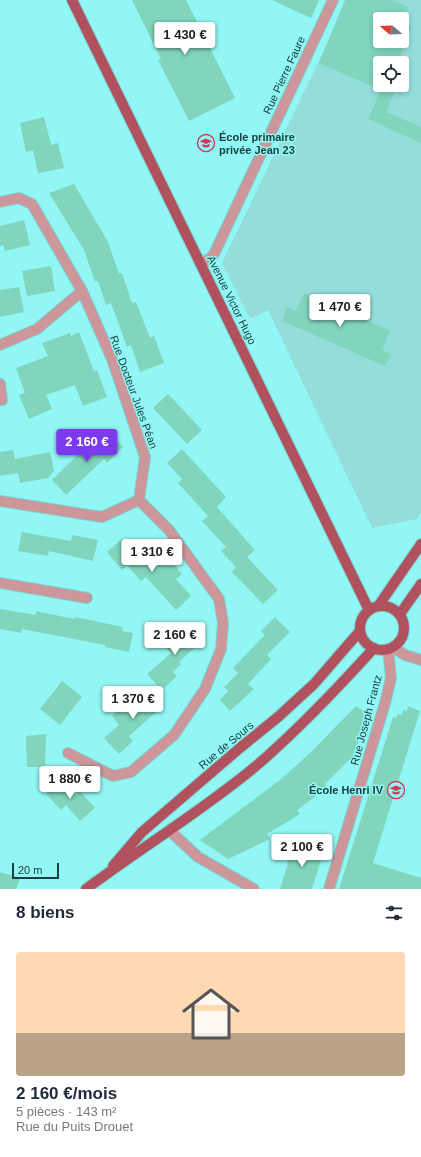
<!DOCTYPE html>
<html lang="fr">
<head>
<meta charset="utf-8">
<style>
	:root { --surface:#fff; --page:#f2f2f3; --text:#1f2937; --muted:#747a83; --line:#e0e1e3; --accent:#7c3aed }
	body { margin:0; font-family:Helvetica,sans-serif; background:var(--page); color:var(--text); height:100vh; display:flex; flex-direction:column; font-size:15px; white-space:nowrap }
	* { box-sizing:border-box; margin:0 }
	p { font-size:13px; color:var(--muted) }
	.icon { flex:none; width:22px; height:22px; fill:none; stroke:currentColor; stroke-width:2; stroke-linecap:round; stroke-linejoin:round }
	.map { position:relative; height:889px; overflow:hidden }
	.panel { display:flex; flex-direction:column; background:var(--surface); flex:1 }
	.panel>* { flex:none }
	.needle { width:26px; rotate:289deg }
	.controls { position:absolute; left:373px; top:12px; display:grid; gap:8px }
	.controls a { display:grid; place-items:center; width:36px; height:36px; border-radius:4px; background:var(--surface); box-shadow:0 2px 6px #0003; font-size:20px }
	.scale { position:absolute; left:12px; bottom:10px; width:47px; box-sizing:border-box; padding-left:4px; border:2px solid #164241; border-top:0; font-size:11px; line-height:14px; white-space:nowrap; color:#164241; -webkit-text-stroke:3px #92f7f4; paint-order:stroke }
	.price { position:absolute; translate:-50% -34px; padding:0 9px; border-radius:4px; background:#fff; color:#222; font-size:13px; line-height:26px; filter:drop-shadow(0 1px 2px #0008) }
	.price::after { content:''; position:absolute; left:50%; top:24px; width:12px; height:9px; margin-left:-6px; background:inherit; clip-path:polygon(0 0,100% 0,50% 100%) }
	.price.active { background:var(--accent); color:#fff }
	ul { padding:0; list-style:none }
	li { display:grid; align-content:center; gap:8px; height:212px; padding:0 16px }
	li+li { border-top:1px solid var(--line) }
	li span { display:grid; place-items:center; height:124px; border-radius:4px; color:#555 }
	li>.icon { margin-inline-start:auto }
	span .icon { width:72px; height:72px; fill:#fffc; stroke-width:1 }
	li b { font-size:17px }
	h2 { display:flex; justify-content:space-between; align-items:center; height:48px; padding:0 16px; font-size:17px }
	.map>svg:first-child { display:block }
	.green { fill:#95dddb; fill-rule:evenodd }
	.building { fill:#81d5bd; fill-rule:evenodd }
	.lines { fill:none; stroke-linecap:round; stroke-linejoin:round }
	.minor-casing { stroke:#79d3d0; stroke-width:12 }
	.major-casing { stroke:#79d3d0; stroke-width:12 }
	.minor { stroke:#cd969a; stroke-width:10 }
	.major { stroke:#b2515e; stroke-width:10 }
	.labels { text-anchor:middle; stroke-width:3; stroke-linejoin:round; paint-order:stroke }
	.street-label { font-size:11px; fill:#164241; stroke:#92f7f4 }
	.poi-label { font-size:11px; font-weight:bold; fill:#164241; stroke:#92f7f4; text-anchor:start }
</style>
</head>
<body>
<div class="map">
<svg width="421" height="889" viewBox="0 0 421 889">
	<rect width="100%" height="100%" fill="#92f7f4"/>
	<!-- green -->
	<path class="green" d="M348 0H421V512L417 519 372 528 268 310 250 319 222 263ZM380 19H402V41H380ZM380 63H402V85H380Z"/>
	<!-- building -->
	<g class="building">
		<polygon points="132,0 186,0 235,98 189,121 158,60 161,59"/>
		<polygon points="272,0 319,0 311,18"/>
		<path d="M345 0H392L409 7 402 22 412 27 397 63H380V85H397L386 112 421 127V143L368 119 381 90 319 63ZM380 19H402V41H380Z"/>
		<polygon points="44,117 51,145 58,143 64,168 38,173 33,150 26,152 20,123"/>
		<polygon points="74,184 108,242 119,274 122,273 132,303 136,302 150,338 154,336 164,363 140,372 131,345 127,347 111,303 106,305 98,281 95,282 84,250 49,193"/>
		<polygon points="24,220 30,245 5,251 3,245 0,246 0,226"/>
		<polygon points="51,266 55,291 27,296 22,271"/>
		<polygon points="19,287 24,312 0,317 0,290"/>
		<polygon points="304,293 390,331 382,350 391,354 385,366 282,321 287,307 296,311"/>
		<polygon points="79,332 94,371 97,370 107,397 83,406 75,385 46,395 52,409 29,419 19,395 25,393 16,368 48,356 42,343 70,333 71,336"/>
		<polygon points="168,394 202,430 187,444 153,408"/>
		<polygon points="109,432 123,447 107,463 104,459 66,495 52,480 89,444 93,447"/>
		<polygon points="182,449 226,497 217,507 255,550 247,557 278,590 263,604 232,572 236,567 221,551 226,547 202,521 208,516 178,483 182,479 167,463"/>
		<polygon points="13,450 15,459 50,452 54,471 48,478 20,483 18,473 0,476 0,452"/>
		<polygon points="22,532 71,541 72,535 98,540 93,561 49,551 48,556 18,551"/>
		<polygon points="122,539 137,556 142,551 157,567 167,557 182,574 176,579 191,596 176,610 146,577 141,581 127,565 122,570 107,552"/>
		<polygon points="0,609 36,615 36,611 74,619 75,617 123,627 122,631 133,633 129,652 105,647 105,645 22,629 21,633 0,629"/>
		<polygon points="275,617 290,632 267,655 271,659 248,684 254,689 230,711 220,700 228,691 224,687 238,673 233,668 265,635 261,631"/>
		<polygon points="188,623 203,640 179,662 181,664 173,672 177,676 162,690 147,674 171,653 165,647"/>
		<polygon points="62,681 82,697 60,725 40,709"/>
		<polygon points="148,689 164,705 129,736 133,741 119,754 104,738 119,725 112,716 120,708 125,712"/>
		<polygon points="356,706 368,714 354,755 325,784 327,788 297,810 300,814 267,834 270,839 228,859 200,840 280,780 311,752"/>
		<polygon points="408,706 420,711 373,863 421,878 421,889 339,889 393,717 396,718 398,714 402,715 403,710 407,711"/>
		<polygon points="46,734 45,767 27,767 26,736"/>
		<polygon points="60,780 75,795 80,791 95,808 80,821 66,805 61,810 46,794"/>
		<polygon points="301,839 323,854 312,889 280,889 288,863 286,863"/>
		<polygon points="0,872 20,878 16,889 0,889"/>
	</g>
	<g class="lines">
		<!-- minor casing -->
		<g class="minor-casing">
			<g id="minor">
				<polyline points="0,202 19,198 32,204 82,291 112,359 145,457 139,500 169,530 219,599 223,623 221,649 205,689 174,735 131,772 113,776 68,753"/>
				<polyline points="201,264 211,258 215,252 333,0"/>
				<polyline points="0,345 37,329 82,291"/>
				<polyline points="0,384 2,400"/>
				<polyline points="0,501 102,517 139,500"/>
				<polyline points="0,583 87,598"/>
				<polyline points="393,647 405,655 421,660"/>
				<polyline points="170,831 198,857 254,889"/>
				<polyline points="329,889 385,703 391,678 388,649"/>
			</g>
		</g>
		<!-- major casing -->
		<g class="major-casing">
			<g id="major">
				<polyline points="72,0 369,610"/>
				<polyline points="379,605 421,544"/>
				<circle cx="382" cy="628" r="22"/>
				<polyline points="400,614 421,584"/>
				<polyline points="113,866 142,832 241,747 278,717 314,684 360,631"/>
				<path d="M86 889C142 847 202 811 256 766 298 730 336 690 374 648"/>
			</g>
		</g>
		<!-- minor -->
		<use href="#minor" class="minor"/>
		<!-- major -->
		<use href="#major" class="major"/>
	</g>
	<!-- icons -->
	<defs>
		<g id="school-ring" transform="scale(0.9)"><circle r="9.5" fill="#92f7f4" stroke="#cb3b58" stroke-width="1.5"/><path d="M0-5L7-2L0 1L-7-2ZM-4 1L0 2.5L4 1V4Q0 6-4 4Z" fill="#cb3b58"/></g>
	</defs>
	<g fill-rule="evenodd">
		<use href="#school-ring" x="206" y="143"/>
		<use href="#school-ring" x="396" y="790"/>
	</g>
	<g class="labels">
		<!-- street labels -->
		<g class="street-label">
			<text transform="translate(284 75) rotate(-65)" y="4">Rue Pierre Faure</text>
			<text transform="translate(232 300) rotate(64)" y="4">Avenue Victor Hugo</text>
			<text transform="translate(134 392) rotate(70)" y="4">Rue Docteur Jules Péan</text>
			<text transform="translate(366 720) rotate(-75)" y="4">Rue Joseph Frantz</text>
			<text transform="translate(226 745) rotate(-40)" y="4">Rue de Sours</text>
		</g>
		<!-- poi labels -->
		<g class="poi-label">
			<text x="219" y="141">École primaire<tspan x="219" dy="13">privée Jean 23</tspan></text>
			<text x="383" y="794" text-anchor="end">École Henri IV</text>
		</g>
	</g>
</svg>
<div class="controls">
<a><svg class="needle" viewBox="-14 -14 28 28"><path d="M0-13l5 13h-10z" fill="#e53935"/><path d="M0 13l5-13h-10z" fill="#747a83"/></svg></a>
<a><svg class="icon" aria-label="locate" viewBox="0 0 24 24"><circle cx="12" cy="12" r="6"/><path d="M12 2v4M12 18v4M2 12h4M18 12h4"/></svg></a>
</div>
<div class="scale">20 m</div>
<b class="price" style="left:185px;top:56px">1 430 €</b>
<b class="price" style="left:340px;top:328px">1 470 €</b>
<b class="price active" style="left:87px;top:463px">2 160 €</b>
<b class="price" style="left:152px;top:573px">1 310 €</b>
<b class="price" style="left:175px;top:656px">2 160 €</b>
<b class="price" style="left:133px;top:720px">1 370 €</b>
<b class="price" style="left:70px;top:800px">1 880 €</b>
<b class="price" style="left:302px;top:868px">2 100 €</b>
</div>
<section class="panel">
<h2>8 biens<svg class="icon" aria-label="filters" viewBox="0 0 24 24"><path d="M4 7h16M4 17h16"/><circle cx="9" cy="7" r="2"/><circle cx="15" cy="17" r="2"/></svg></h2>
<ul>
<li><span style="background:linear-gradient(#ffd9b3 65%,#b9a48a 0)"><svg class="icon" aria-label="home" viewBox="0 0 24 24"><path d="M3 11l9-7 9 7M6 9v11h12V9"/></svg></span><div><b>2 160 €/mois</b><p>5 pièces · 143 m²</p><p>Rue du Puits Drouet</p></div></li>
</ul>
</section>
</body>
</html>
